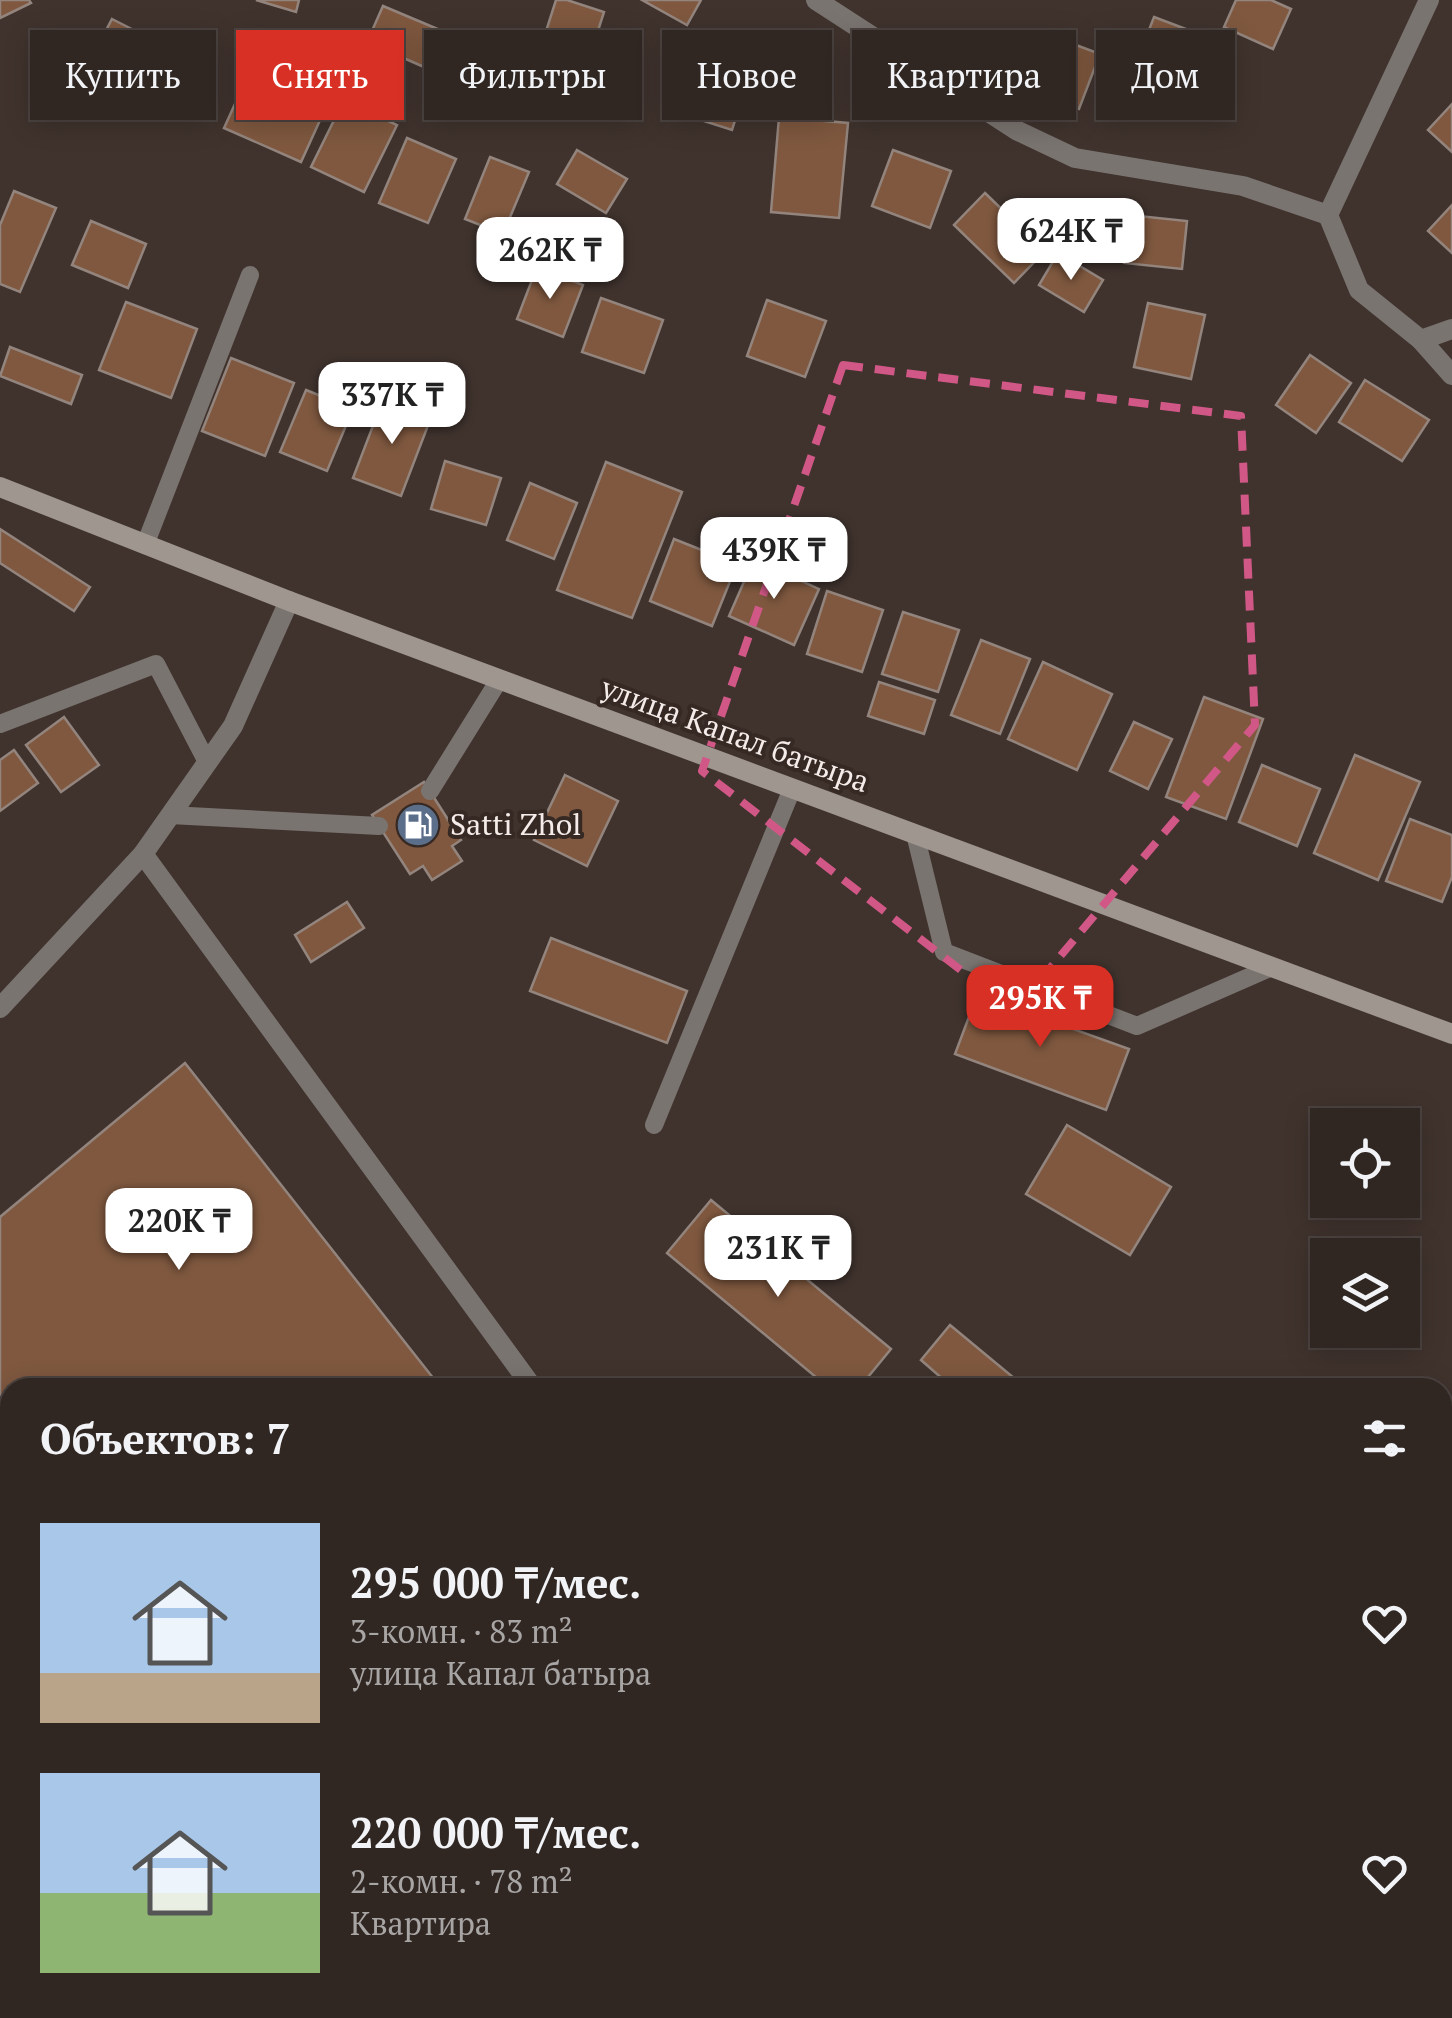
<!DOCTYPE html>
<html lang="ru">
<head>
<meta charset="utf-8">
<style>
	:root { --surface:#302622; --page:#382e2a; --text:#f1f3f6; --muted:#a8a5a5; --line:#4b4340; --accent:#d93025 }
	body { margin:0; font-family:"PT Serif",serif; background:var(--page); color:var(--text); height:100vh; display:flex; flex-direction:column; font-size:38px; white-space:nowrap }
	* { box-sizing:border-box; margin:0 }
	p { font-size:32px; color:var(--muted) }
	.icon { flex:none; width:55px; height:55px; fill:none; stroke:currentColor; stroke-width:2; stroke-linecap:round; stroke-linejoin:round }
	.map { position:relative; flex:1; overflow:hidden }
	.details { position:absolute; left:0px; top:1378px; width:1452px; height:642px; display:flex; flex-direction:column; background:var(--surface); border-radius:30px 30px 0 0; box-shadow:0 5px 25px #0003,0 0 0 2px var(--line) }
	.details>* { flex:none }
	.top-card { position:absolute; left:30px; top:30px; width:1392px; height:90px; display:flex; gap:20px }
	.fabs { position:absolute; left:1310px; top:1108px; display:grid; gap:20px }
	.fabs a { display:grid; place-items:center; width:110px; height:110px; border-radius:0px; background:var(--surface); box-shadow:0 5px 25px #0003,0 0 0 2px var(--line); font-size:50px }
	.price { position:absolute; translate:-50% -85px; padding:0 22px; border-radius:20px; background:#fff; color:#222; font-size:32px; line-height:65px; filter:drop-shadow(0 2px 5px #0008) }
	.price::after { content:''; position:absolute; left:50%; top:60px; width:30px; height:22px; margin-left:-15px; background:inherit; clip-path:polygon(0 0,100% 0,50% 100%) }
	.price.on { background:var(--accent); color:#fff }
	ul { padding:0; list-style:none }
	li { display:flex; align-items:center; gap:30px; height:250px; padding:0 40px }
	li span { display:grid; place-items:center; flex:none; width:280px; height:200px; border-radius:0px; color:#555 }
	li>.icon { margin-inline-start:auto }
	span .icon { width:120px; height:120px; fill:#fffc; stroke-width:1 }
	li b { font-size:42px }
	h2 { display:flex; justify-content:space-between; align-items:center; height:120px; padding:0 40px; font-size:42px }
	.pill { padding:0 35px; border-radius:0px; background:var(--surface); box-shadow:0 5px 25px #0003,0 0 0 2px var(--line); font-size:35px; line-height:90px }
	.pill.on { background:var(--accent); color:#fff }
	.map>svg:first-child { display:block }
	.building { fill:#7f583f; stroke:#93857d; stroke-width:2.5 }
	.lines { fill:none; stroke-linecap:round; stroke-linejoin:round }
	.service { stroke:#7a7470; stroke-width:18 }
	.minor { stroke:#7a7470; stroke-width:20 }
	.secondary { stroke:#9f9690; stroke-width:20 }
	.marked { fill:none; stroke:#d15886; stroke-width:8; stroke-dasharray:20 12; stroke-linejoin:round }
	.labels { text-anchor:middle; stroke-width:8; stroke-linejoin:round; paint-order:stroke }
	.street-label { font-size:30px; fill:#f5ece9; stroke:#362924 }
	.poi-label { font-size:30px; fill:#f5ece9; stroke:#362924; text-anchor:start }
</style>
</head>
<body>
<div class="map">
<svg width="1452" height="2018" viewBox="0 0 1452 2018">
	<rect width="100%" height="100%" fill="#40332e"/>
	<!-- building -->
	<g class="building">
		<polygon points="0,0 29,0 31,3 0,18"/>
		<polygon points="256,0 299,0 296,12"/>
		<polygon points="556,0 567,0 604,12 587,65 540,50"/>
		<polygon points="642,0 701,0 687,25"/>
		<polygon points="1236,0 1271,0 1291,9 1273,49 1224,27"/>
		<polygon points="383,6 440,30 424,67 367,42"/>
		<polygon points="1154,17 1215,40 1194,94 1133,71"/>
		<polygon points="112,19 179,53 147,114 80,80"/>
		<polygon points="1039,31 1100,54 1079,109 1018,86"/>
		<polygon points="683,48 751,70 732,130 663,108"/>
		<polygon points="255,60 332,94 301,162 224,128"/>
		<polygon points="344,100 397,125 364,192 311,167"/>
		<polygon points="1452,104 1452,152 1428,130"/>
		<polygon points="779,117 848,123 839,218 771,212"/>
		<polygon points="407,138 456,159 428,223 379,203"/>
		<polygon points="577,150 627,179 606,213 557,184"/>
		<polygon points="893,150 951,171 930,228 872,206"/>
		<polygon points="490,157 529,172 503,234 465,219"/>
		<polygon points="14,191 56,208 20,292 0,284 0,225"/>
		<polygon points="985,193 1045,251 1014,283 954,225"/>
		<polygon points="1452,205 1452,253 1428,231"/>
		<polygon points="1129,215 1187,221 1182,269 1124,263"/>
		<polygon points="91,221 146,244 128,288 72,265"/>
		<polygon points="1058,253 1103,280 1084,312 1039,285"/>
		<polygon points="537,267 583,285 563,337 517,319"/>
		<polygon points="601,298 663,320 644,373 582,352"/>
		<polygon points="767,300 826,321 805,377 747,356"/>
		<polygon points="126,302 197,329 171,398 99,370"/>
		<polygon points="1148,303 1205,315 1191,379 1134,367"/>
		<polygon points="10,347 82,375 71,404 0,376"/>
		<polygon points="1310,355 1351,383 1316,433 1276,405"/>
		<polygon points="231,358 294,383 265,456 202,431"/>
		<polygon points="1365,380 1429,420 1402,461 1339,422"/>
		<polygon points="306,390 353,409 327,471 280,452"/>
		<polygon points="384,397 432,415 401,496 353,478"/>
		<polygon points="445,461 501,478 486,525 431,509"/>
		<polygon points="606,462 682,492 632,618 557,590"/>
		<polygon points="530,483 577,503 554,559 507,540"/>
		<polygon points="0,529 90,587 74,611 0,563"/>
		<polygon points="674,539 737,564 712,626 650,601"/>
		<polygon points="754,559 819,589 794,645 729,616"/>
		<polygon points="827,591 883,610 862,672 807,654"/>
		<polygon points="903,612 959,630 938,692 882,674"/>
		<polygon points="981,640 1030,659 1000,734 951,715"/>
		<polygon points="1043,662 1112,694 1077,770 1008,739"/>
		<polygon points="879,682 935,700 924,734 868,716"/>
		<polygon points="1204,697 1263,719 1226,819 1166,797"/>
		<polygon points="64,717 99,765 61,792 26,745"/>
		<polygon points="1134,722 1172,739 1148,789 1110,771"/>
		<polygon points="14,750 38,783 0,811 0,760"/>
		<polygon points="1355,755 1420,782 1378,880 1314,853"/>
		<polygon points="1262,765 1320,789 1297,846 1239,822"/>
		<polygon points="565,775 618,801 587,866 534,840"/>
		<polygon points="424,782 461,840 452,846 462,861 432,880 423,866 410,874 372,815"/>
		<polygon points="1410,819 1452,835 1452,877 1442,902 1386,881"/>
		<polygon points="347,902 364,928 311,962 295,935"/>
		<polygon points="551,938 687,991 667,1043 530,991"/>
		<polygon points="981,985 1026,1002 1023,1011 1129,1049 1106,1110 955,1054"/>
		<polygon points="185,1063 441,1388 10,1388 10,1555 0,1546 0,1217"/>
		<polygon points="1067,1125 1171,1187 1130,1255 1026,1194"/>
		<polygon points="711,1200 891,1349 859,1388 829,1388 667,1253"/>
		<polygon points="950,1325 1026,1388 953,1388 921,1360"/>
		<polygon points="1442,1734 1452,1742 1452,1802 1442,1794"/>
		<polygon points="1216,2010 1358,2010 1364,2016 1224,2018"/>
	</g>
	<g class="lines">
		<!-- service -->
		<g class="service">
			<polyline points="145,545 250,275"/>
			<polyline points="0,724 156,664 207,762"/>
			<polyline points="430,791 499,680"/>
			<polyline points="170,815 379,826"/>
			<polyline points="915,834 944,952 1137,1026 1272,967"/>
			<polyline points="654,1125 792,789"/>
		</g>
		<!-- minor -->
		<g class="minor">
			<polyline points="816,0 1018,131 1075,158 1243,186 1328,215 1429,0"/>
			<polyline points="1328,215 1359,290 1421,340 1452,329"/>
			<polyline points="1421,340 1452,375"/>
			<polyline points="143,854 533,1388"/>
			<polyline points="0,1008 143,854 233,726 289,601"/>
			<polyline points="797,2010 805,2018"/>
		</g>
		<!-- secondary -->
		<polyline class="secondary" points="0,487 289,601 1452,1034"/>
	</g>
	<!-- marked area -->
	<path class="marked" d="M843 365 1241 416 1255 725 1014 1011 702 771Z"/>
	<!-- icons -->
	<defs>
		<g id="fuel-disc" transform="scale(2.25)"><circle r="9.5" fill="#5c6f8a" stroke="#362924"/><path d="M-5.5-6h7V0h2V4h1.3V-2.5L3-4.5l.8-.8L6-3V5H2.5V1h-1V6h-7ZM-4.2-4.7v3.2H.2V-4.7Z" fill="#fff"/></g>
	</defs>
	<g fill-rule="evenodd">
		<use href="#fuel-disc" x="418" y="825"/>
	</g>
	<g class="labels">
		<!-- street labels -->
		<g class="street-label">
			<text transform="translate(735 735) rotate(20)" y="10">улица Капал батыра</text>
		</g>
		<!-- poi labels -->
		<g class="poi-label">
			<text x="450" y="835">Satti Zhol</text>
		</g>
	</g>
</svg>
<div class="fabs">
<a><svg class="icon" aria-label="locate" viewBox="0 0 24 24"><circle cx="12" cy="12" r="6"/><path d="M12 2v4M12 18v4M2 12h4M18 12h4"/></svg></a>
<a><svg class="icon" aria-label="layers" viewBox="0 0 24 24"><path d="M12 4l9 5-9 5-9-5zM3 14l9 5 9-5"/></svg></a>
</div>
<b class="price" style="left:1071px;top:283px">624K ₸</b>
<b class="price" style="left:550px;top:302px">262K ₸</b>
<b class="price" style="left:392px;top:447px">337K ₸</b>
<b class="price" style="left:774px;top:602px">439K ₸</b>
<b class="price on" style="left:1040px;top:1050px">295K ₸</b>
<b class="price" style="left:179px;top:1273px">220K ₸</b>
<b class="price" style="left:778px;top:1300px">231K ₸</b>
<div class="top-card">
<a class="pill">Купить</a>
<a class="pill on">Снять</a>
<a class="pill">Фильтры</a>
<a class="pill">Новое</a>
<a class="pill">Квартира</a>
<a class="pill">Дом</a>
</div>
<section class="details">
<h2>Объектов: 7<svg class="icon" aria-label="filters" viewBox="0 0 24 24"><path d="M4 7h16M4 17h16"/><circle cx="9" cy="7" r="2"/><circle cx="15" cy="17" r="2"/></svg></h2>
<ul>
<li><span style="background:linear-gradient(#a9c7e8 75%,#b9a48a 0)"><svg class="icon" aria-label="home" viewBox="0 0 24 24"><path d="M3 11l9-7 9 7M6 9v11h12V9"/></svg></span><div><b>295 000 ₸/мес.</b><p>3-комн. · 83 m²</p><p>улица Капал батыра</p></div><svg class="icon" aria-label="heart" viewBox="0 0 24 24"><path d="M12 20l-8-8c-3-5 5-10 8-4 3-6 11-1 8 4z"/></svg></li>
<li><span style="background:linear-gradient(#a9c7e8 60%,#8fb573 0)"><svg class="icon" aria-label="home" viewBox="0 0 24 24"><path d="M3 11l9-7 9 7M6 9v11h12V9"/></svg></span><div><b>220 000 ₸/мес.</b><p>2-комн. · 78 m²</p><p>Квартира</p></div><svg class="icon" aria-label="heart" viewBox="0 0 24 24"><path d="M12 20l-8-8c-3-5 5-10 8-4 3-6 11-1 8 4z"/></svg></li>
</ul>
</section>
</div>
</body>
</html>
